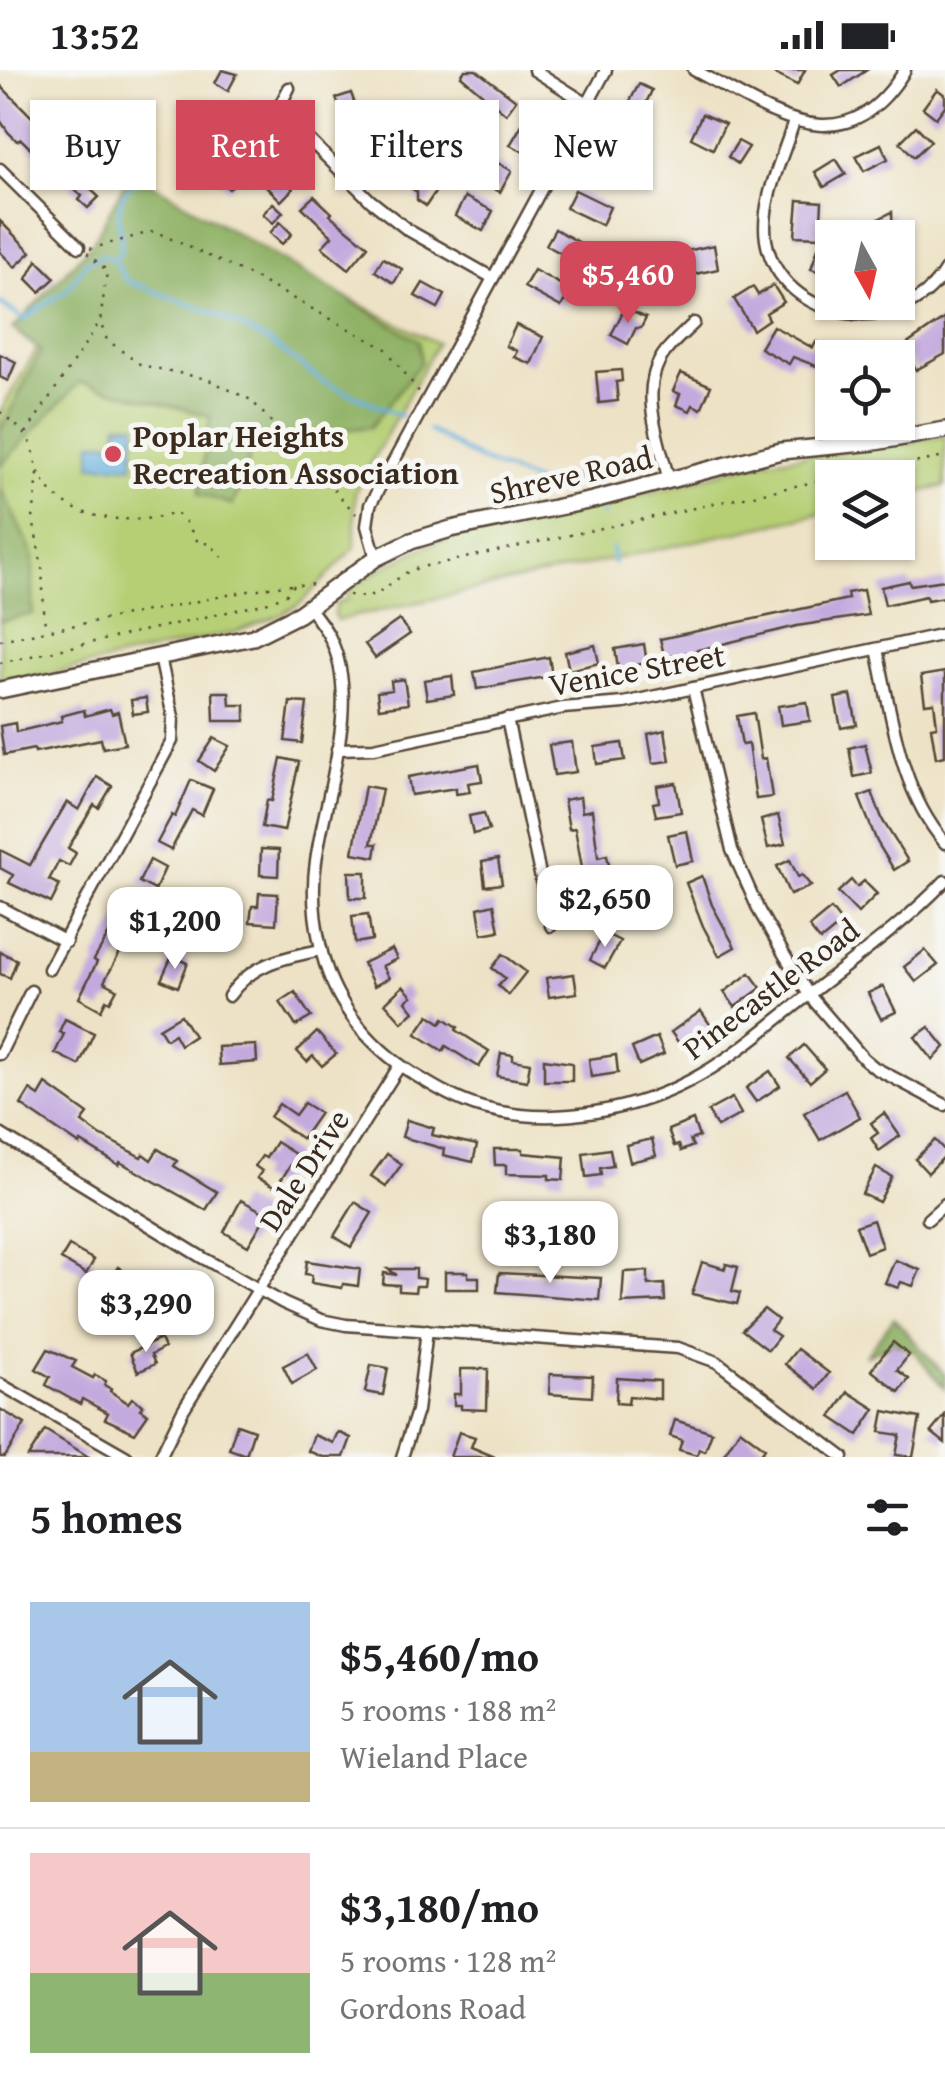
<!DOCTYPE html>
<html lang="en">
<head>
<meta charset="utf-8">
<style>
	:root { --surface:#fff; --page:#f6f6f6; --text:#202124; --muted:#757577; --line:#e0e0e0; --accent:#d1495b }
	body { margin:0; font-family:"Gentium Book Plus",serif; background:var(--page); color:var(--text); height:100vh; display:flex; flex-direction:column; font-size:38px; white-space:nowrap }
	* { box-sizing:border-box; margin:0 }
	p { font-size:32px; color:var(--muted) }
	.icon { flex:none; width:55px; height:55px; fill:none; stroke:currentColor; stroke-width:2; stroke-linecap:round; stroke-linejoin:round }
	.map { position:relative; height:1387px; overflow:hidden }
	.sheet { display:flex; flex-direction:column; background:var(--surface); flex:1 }
	.sheet>* { flex:none }
	.banner { position:absolute; left:30px; top:30px; width:885px; height:90px; display:flex; gap:20px }
	.needle { width:65px; rotate:172deg }
	.fabs { position:absolute; left:815px; top:150px; display:grid; gap:20px }
	.fabs a { display:grid; place-items:center; width:100px; height:100px; border-radius:0px; background:var(--surface); box-shadow:0 2px 8px #0004; font-size:50px }
	.price { position:absolute; translate:-50% -85px; padding:0 22px; border-radius:20px; background:#fff; color:#222; font-size:32px; line-height:65px; filter:drop-shadow(0 2px 5px #0008) }
	.price::after { content:''; position:absolute; left:50%; top:60px; width:30px; height:22px; margin-left:-15px; background:inherit; clip-path:polygon(0 0,100% 0,50% 100%) }
	.price.selected { background:var(--accent); color:#fff }
	ul { padding:0; list-style:none }
	li { display:flex; align-items:center; gap:30px; height:250px; padding:0 30px }
	li+li { border-top:2px solid var(--line) }
	li span { display:grid; place-items:center; flex:none; width:280px; height:200px; border-radius:0px; color:#555 }
	li>.icon { margin-inline-start:auto }
	span .icon { width:120px; height:120px; fill:#fffc; stroke-width:1 }
	li b { font-size:42px }
	h2 { display:flex; justify-content:space-between; align-items:center; height:120px; padding:0 30px; font-size:42px }
	.chip { padding:0 35px; border-radius:0px; background:var(--surface); box-shadow:0 2px 8px #0004; font-size:35px; line-height:90px }
	.chip.selected { background:var(--accent); color:#fff }
	.status { display:flex; justify-content:space-between; align-items:center; height:70px; padding:0 50px; background:var(--surface); direction:ltr }
	.status svg { height:28px; fill:currentColor }
	.map>svg:first-child { display:block }
	.green { fill:#b6cf74; stroke:#787c49; stroke-width:2.5 }
	.forest { fill:#90b266; stroke:#666e42; stroke-width:2.5 }
	.water { fill:#66b1df; stroke:#506e7e; stroke-width:2.5 }
	.lines { fill:none; stroke-linecap:round; stroke-linejoin:round }
	.stream { stroke:#66b1df; stroke-width:4 }
	.building { fill:#c3aade }
	.minor-casing { stroke:#564637; stroke-width:15 }
	.secondary-casing { stroke:#564637; stroke-width:20 }
	.path { stroke:#564637; stroke-width:2.5; stroke-dasharray:2.5 8; stroke-linecap:butt }
	.minor { stroke:#fff; stroke-width:10 }
	.secondary { stroke:#fff; stroke-width:15 }
	.poi-dot { fill:#d1495b; stroke:#f6f6f2; stroke-width:4 }
	.labels { text-anchor:middle; stroke-width:10; stroke-linejoin:round; paint-order:stroke }
	.poi-label { font-size:32px; font-weight:bold; fill:#3b2a1e; stroke:#f6f6f2; text-anchor:start }
	.street-label { font-size:32px; fill:#3b2a1e; stroke:#f6f6f2 }
</style>
</head>
<body>
<div class="status"><b>13:52</b><svg viewBox="0 0 49 12"><path d="M0 12V9h3v3zM5 12V6h3v6zM10 12V3h3v9zM15 12V0h3v12zM26 1h20v11H26zM47 4h2v5h-2z"/></svg></div>
<div class="map">
<svg width="945" height="1387" viewBox="0 0 945 1387">
	<rect width="100%" height="100%" fill="#f6f6f2"/>
	<filter id="ink" filterUnits="userSpaceOnUse"><feTurbulence type="fractalNoise" baseFrequency=".01" numOctaves="2"/><feDisplacementMap in="SourceGraphic" scale="20" xChannelSelector="R" yChannelSelector="G"/><feConvolveMatrix kernelMatrix="1 2 1 2 8 2 1 2 1" color-interpolation-filters="sRGB"/></filter>
	<filter id="wash" filterUnits="userSpaceOnUse"><feTurbulence type="fractalNoise" baseFrequency=".0048" numOctaves="4" result="noise"/><feDisplacementMap in="SourceGraphic" scale="40" xChannelSelector="R" yChannelSelector="G"/><feGaussianBlur stdDeviation="2.25" result="paint"/><feColorMatrix in="noise" values="0 0 0 0 0 0 0 0 0 0 0 0 0 0 0 0 0 1.4 0 .05"/><feComposite in="paint" operator="in"/></filter>
	<g filter="url(#wash)">
		<rect width="100%" height="100%" fill="#ede2c5"/>
		<!-- green -->
		<g class="green">
			<polygon points="138,124 437,273 355,422 355,477 301,533 280,545 236,562 0,615 0,342 36,281"/>
			<path d="M945 366V416L898 427V408H832V441L337 550 334 545 336 534 348 529V521C378 498 409 483 444 470L669 418 756 392Z"/>
		</g>
		<!-- forest -->
		<g class="forest">
			<polygon points="131,101 419,271 421,292 371,357 256,369 233,435 199,424 210,346 80,312 0,396 0,361 41,281 13,259 93,172"/>
			<polygon points="0,416 33,485 33,544 0,552"/>
			<polygon points="894,1248 945,1305 945,1319 914,1281 893,1273 865,1286"/>
		</g>
		<!-- water -->
		<polygon class="water" points="118,354 136,354 133,396 91,395 92,372 117,372"/>
		<g class="lines">
			<!-- stream -->
			<g class="stream">
				<path d="M114 190 122 179C119 153 112 129 136 111"/>
				<polyline points="0,233 24,249 69,218 86,192 103,185 114,190 127,211 221,246 273,274 322,311 401,346"/>
				<polyline points="429,360 478,389 541,414 586,405 593,408 596,419"/>
				<polyline points="602,440 603,446"/>
				<polyline points="612,478 614,493"/>
			</g>
		</g>
		<g id="blocks">
			<!-- building -->
			<g class="building">
				<polygon points="222,0 237,4 228,21 215,13"/>
				<polygon points="465,0 476,0 516,30 506,44 461,6"/>
				<polygon points="767,0 805,0 797,15"/>
				<polygon points="841,0 867,0 841,17 833,5"/>
				<polygon points="639,14 652,20 642,42 628,35"/>
				<polygon points="0,15 44,59 40,63 73,103 79,98 95,112 89,118 99,127 88,138 79,130 82,126 70,116 72,113 55,99 49,104 35,87 37,85 21,69 17,71 8,62 0,50"/>
				<polygon points="937,19 945,25 945,36 936,48 923,38"/>
				<polygon points="351,23 359,45 345,50 336,28"/>
				<polygon points="530,41 547,49 530,85 510,75"/>
				<polygon points="213,43 216,68 200,70 197,45"/>
				<polygon points="702,44 725,54 713,79 691,68"/>
				<polygon points="916,56 931,71 914,87 900,72"/>
				<polygon points="377,58 392,66 379,91 364,83"/>
				<polygon points="738,71 749,77 738,94 728,87"/>
				<polygon points="881,74 888,89 864,101 856,86"/>
				<polygon points="597,81 629,97 620,114 588,98"/>
				<polygon points="836,89 846,104 824,117 815,102"/>
				<polygon points="221,92 239,108 229,119 211,103"/>
				<polygon points="498,93 512,101 500,122 486,114"/>
				<polygon points="415,99 440,115 426,136 417,130 417,122 406,115"/>
				<polygon points="276,102 293,119 281,131 264,114"/>
				<polygon points="575,120 610,137 602,155 566,138"/>
				<polygon points="314,126 332,143 330,145 368,176 349,199 322,177 332,166 302,137"/>
				<polygon points="465,127 493,141 483,161 455,146"/>
				<polygon points="798,130 822,132 820,167 795,166"/>
				<polygon points="273,133 283,142 273,153 263,144"/>
				<polygon points="892,142 893,166 870,167 869,154"/>
				<polygon points="0,151 31,182 15,197 0,182"/>
				<polygon points="280,152 292,164 282,174 270,163"/>
				<polygon points="555,159 591,179 582,195 546,175"/>
				<polygon points="714,175 718,199 686,206 682,182"/>
				<polygon points="818,178 832,183 832,206 811,199"/>
				<polygon points="647,186 672,200 657,228 631,214"/>
				<polygon points="383,188 402,199 394,213 375,201"/>
				<polygon points="37,190 55,208 40,222 27,209"/>
				<polygon points="534,200 571,220 561,237 524,217"/>
				<polygon points="423,213 445,225 438,238 415,226"/>
				<polygon points="773,215 784,232 766,243 769,249 753,260 734,229 753,217 758,225"/>
				<polygon points="625,238 646,248 641,258 636,258 628,274 611,265"/>
				<polygon points="945,248 945,284 916,300 903,277"/>
				<polygon points="516,255 543,267 531,294 514,287 517,281 506,276"/>
				<polygon points="773,256 813,278 816,272 863,288 832,288 832,302 793,287 789,294 760,278"/>
				<polygon points="0,284 16,292 8,311 0,307"/>
				<polygon points="621,300 622,311 616,312 618,331 599,333 596,302"/>
				<polygon points="681,303 711,316 701,339 693,335 690,341 676,335 680,324 673,321"/>
				<polygon points="945,510 945,527 927,530 926,526 885,535 881,517 909,511 910,515"/>
				<polygon points="863,520 868,545 797,556 665,588 660,569 848,529 847,523"/>
				<polygon points="399,550 410,564 375,588 365,574"/>
				<polygon points="644,574 647,593 618,598 615,579"/>
				<polygon points="595,575 599,593 569,600 565,582"/>
				<polygon points="549,587 552,606 477,619 474,602"/>
				<polygon points="945,602 945,686 936,688 931,657 937,656 934,633 925,634 921,606"/>
				<polygon points="452,606 454,625 427,629 424,610"/>
				<polygon points="404,609 408,634 379,638 377,622 392,620 391,611"/>
				<polygon points="213,622 229,622 230,635 245,635 245,651 214,651"/>
				<polygon points="851,625 857,655 841,658 835,628"/>
				<polygon points="146,628 148,642 133,644 131,630"/>
				<polygon points="290,632 307,633 302,673 285,671"/>
				<polygon points="807,632 810,651 781,655 778,636"/>
				<polygon points="110,639 112,644 118,642 125,674 103,678 101,669 35,682 34,679 4,685 0,656 15,653 16,662 62,651 61,646 84,640 85,646"/>
				<polygon points="754,643 761,689 766,688 772,727 756,729 748,674 742,675 737,646"/>
				<polygon points="665,660 670,691 653,693 648,664"/>
				<polygon points="214,668 230,676 214,701 199,691"/>
				<polygon points="572,672 576,702 554,705 549,675"/>
				<polygon points="622,673 625,690 597,694 595,677"/>
				<polygon points="865,674 872,703 854,707 849,678"/>
				<polygon points="281,688 299,692 284,761 262,757 267,730 272,731"/>
				<polygon points="479,694 482,711 468,713 470,722 456,724 456,718 411,725 408,707"/>
				<polygon points="97,707 112,716 99,738 94,735 68,778 76,783 69,796 59,791 49,810 60,815 51,833 9,813 13,805 0,798 0,780 30,795 67,732 79,740"/>
				<polygon points="191,710 213,719 202,745 192,740 171,780 157,773 172,745 175,747"/>
				<polygon points="676,713 681,742 656,746 653,733 659,732 657,716"/>
				<polygon points="365,716 382,719 371,774 377,774 375,787 353,783"/>
				<polygon points="872,722 883,751 908,791 894,800 877,772 859,727"/>
				<polygon points="580,727 582,742 592,740 598,787 607,785 618,841 599,844 593,801 583,803 575,758 569,759 564,730"/>
				<polygon points="484,743 489,760 473,764 469,746"/>
				<polygon points="778,745 785,774 768,778 761,750"/>
				<polygon points="687,761 693,791 675,795 668,765"/>
				<polygon points="261,779 279,780 278,806 260,805"/>
				<polygon points="498,789 502,814 485,816 482,792"/>
				<polygon points="150,790 165,798 155,820 139,812"/>
				<polygon points="790,790 798,807 802,805 811,816 790,825 777,796"/>
				<polygon points="349,802 366,802 366,828 350,828"/>
				<polygon points="702,806 712,835 735,877 719,886 703,856 686,813"/>
				<polygon points="851,810 857,817 864,811 877,824 858,843 838,822"/>
				<polygon points="259,823 278,824 276,854 250,852 252,836 258,836"/>
				<polygon points="494,834 499,861 482,864 478,838"/>
				<polygon points="143,835 158,845 144,866 133,859 104,912 117,919 110,932 106,930 101,940 79,928 97,892 94,890 124,838 136,846"/>
				<polygon points="831,839 842,853 820,871 809,857"/>
				<polygon points="368,844 372,870 355,873 352,846"/>
				<polygon points="224,849 228,849 235,864 209,877 204,868 211,865 208,857"/>
				<polygon points="604,863 620,871 605,898 590,890"/>
				<polygon points="392,879 397,889 382,896 389,908 374,916 363,893"/>
				<polygon points="925,880 938,895 916,912 904,897"/>
				<polygon points="0,882 17,890 10,908 0,904"/>
				<polygon points="503,884 526,902 508,925 498,916 505,908 492,898"/>
				<polygon points="172,886 188,893 178,917 161,910"/>
				<polygon points="750,903 761,918 735,937 724,922"/>
				<polygon points="574,904 577,923 549,927 546,908"/>
				<polygon points="403,916 412,926 406,931 414,941 402,952 385,933"/>
				<polygon points="883,916 896,942 881,949 868,923"/>
				<polygon points="295,922 311,947 296,956 280,932"/>
				<polygon points="701,941 711,956 681,976 671,962"/>
				<polygon points="181,945 194,966 180,975 174,964 166,969 159,958"/>
				<polygon points="429,945 441,953 444,948 458,957 456,960 489,981 479,997 446,976 443,981 416,964"/>
				<polygon points="65,949 94,963 79,995 55,983 64,964 59,962"/>
				<polygon points="929,957 945,977 933,990 915,967"/>
				<polygon points="317,962 336,984 322,996 313,986 307,992 297,981"/>
				<polygon points="657,967 664,984 639,995 632,978"/>
				<polygon points="256,975 257,992 219,995 218,977"/>
				<polygon points="804,975 825,999 810,1012 789,988"/>
				<polygon points="501,983 513,985 513,990 530,993 527,1011 497,1006"/>
				<polygon points="616,985 618,1003 591,1007 589,989"/>
				<polygon points="544,989 572,993 572,1011 544,1011"/>
				<polygon points="770,1001 780,1016 756,1032 746,1018"/>
				<polygon points="46,1014 88,1044 82,1052 100,1065 141,1087 143,1084 151,1090 158,1079 177,1091 174,1096 217,1122 206,1140 120,1092 119,1095 81,1072 80,1075 21,1035 30,1020 39,1026"/>
				<polygon points="845,1020 860,1047 820,1070 804,1043"/>
				<polygon points="732,1028 741,1044 717,1057 708,1041"/>
				<polygon points="304,1033 320,1043 302,1069 270,1047 279,1034 295,1045"/>
				<polygon points="884,1043 900,1066 879,1081 871,1068 878,1063 871,1053"/>
				<polygon points="407,1050 434,1058 432,1065 477,1075 473,1092 443,1085 444,1079 402,1067"/>
				<polygon points="693,1050 699,1067 690,1070 693,1076 681,1081 679,1075 674,1076 668,1060"/>
				<polygon points="652,1069 656,1086 630,1092 626,1075"/>
				<polygon points="935,1070 945,1081 945,1086 928,1103 915,1089"/>
				<polygon points="276,1072 295,1084 295,1088 276,1118 257,1108 262,1101 255,1096 262,1086 266,1088"/>
				<polygon points="494,1079 523,1079 523,1083 565,1087 563,1110 549,1109 549,1105 506,1104 506,1095 495,1095"/>
				<polygon points="610,1079 613,1096 600,1098 601,1105 586,1107 583,1083"/>
				<polygon points="387,1084 402,1094 386,1116 371,1106"/>
				<polygon points="876,1098 892,1107 879,1132 862,1124"/>
				<polygon points="241,1130 267,1144 248,1176 224,1162"/>
				<polygon points="355,1132 372,1143 351,1177 334,1166"/>
				<polygon points="873,1150 882,1177 866,1183 856,1156"/>
				<polygon points="69,1176 94,1190 86,1204 61,1189"/>
				<polygon points="895,1190 920,1200 913,1216 901,1212 898,1218 885,1213"/>
				<polygon points="307,1191 360,1199 358,1216 343,1214 342,1218 311,1213 312,1205 305,1204"/>
				<polygon points="702,1192 725,1199 726,1194 738,1197 732,1221 740,1223 737,1234 692,1224"/>
				<polygon points="118,1197 141,1213 124,1235 117,1229 122,1222 108,1211"/>
				<polygon points="388,1199 416,1199 416,1208 425,1209 424,1216 416,1216 415,1222 399,1221 399,1215 383,1214 384,1203 397,1205"/>
				<polygon points="648,1201 648,1215 664,1214 665,1231 622,1233 624,1202"/>
				<polygon points="445,1202 468,1202 468,1207 479,1207 479,1219 445,1219"/>
				<polygon points="499,1203 601,1208 599,1230 497,1222"/>
				<polygon points="183,1217 197,1226 177,1256 173,1256 162,1248"/>
				<polygon points="764,1239 778,1250 770,1260 779,1266 768,1280 742,1260"/>
				<polygon points="160,1269 164,1278 151,1285 155,1294 138,1302 130,1283"/>
				<polygon points="893,1272 909,1285 897,1300 909,1309 899,1322 871,1300"/>
				<polygon points="48,1279 76,1291 72,1297 93,1308 95,1305 106,1311 104,1315 111,1319 110,1321 128,1333 132,1328 143,1335 140,1339 148,1344 135,1363 105,1349 108,1343 82,1329 80,1334 46,1315 50,1307 36,1299"/>
				<polygon points="797,1279 829,1303 817,1319 785,1294"/>
				<polygon points="308,1283 317,1300 292,1314 283,1296"/>
				<polygon points="371,1295 388,1298 383,1325 365,1322"/>
				<polygon points="461,1299 488,1299 487,1340 461,1339 461,1335 454,1335 454,1324 461,1324"/>
				<polygon points="550,1304 593,1306 592,1327 549,1324"/>
				<polygon points="617,1308 660,1311 660,1329 629,1326 628,1334 616,1333"/>
				<polygon points="848,1322 875,1339 858,1365 831,1347"/>
				<polygon points="0,1339 25,1354 5,1387 0,1387"/>
				<polygon points="884,1341 920,1348 913,1387 896,1385 900,1365 880,1362"/>
				<polygon points="945,1345 945,1373 931,1362"/>
				<polygon points="675,1350 712,1362 705,1381 699,1379 697,1385 679,1380 682,1370 670,1366"/>
				<polygon points="237,1354 254,1360 246,1385 229,1379"/>
				<polygon points="740,1359 765,1378 759,1387 722,1387"/>
				<polygon points="45,1360 89,1387 28,1387"/>
				<polygon points="338,1362 351,1368 344,1387 323,1387 308,1381 314,1365 333,1373"/>
				<polygon points="459,1362 475,1367 471,1377 495,1387 450,1387"/>
			</g>
		</g>
	</g>
	<g filter="url(#ink)">
		<use href="#blocks" fill-opacity="0" stroke="#564637" stroke-width="2.5"/>
		<g class="lines">
			<!-- minor casing -->
			<g class="minor-casing">
				<g id="minor">
					<polyline points="534,0 586,33"/>
					<path d="M694 0C772 41 843 100 905 0"/>
					<polyline points="289,18 278,39 371,131 408,160 493,208"/>
					<path d="M794 51C783 88 760 131 766 170 780 253 904 271 945 200"/>
					<polyline points="0,99 79,177"/>
					<path d="M669 411C660 371 636 318 666 281 674 271 685 262 694 253"/>
					<polyline points="376,488 367,456 370,435 606,0"/>
					<path d="M309 537C316 547 325 557 330 568 362 632 325 724 316 791 312 818 314 847 320 874 331 930 367 975 415 1005 436 1018 458 1031 483 1038 554 1057 639 1041 702 1004 741 981 776 950 811 923 857 887 905 853 945 811"/>
					<path d="M877 579C892 646 899 719 945 773"/>
					<polyline points="693,618 732,780 759,841 785,886 809,925 863,988 875,998 945,1035"/>
					<polyline points="507,649 551,856"/>
					<polyline points="337,679 374,678 563,638 624,633 945,564"/>
					<polyline points="0,837 66,872"/>
					<polyline points="49,899 172,671 173,647 160,587"/>
					<path d="M229 926C252 893 283 888 321 880"/>
					<polyline points="0,984 31,921"/>
					<polyline points="0,1064 203,1188 283,1233 321,1250 346,1255 678,1278 717,1292 843,1387"/>
					<polyline points="928,1149 945,1134"/>
					<polyline points="0,1314 127,1387"/>
					<polyline points="160,1387 183,1340 222,1277 400,995"/>
					<polyline points="402,1387 417,1341 427,1260"/>
				</g>
			</g>
			<!-- secondary casing -->
			<g class="secondary-casing">
				<polyline id="secondary" points="0,620 253,567 299,544 376,488 411,471 451,459 593,430 781,381 875,372 945,360"/>
			</g>
			<!-- path -->
			<g class="path">
				<polyline points="90,179 154,161 250,205 386,279 420,323"/>
				<polyline points="87,183 107,201 100,252 107,270 141,295 207,309 251,330 356,444"/>
				<path d="M0 342C12 352 27 362 32 377 35 384 35 393 38 400 56 446 110 453 154 448 162 447 168 444 177 444L184 449 198 472 210 474 223 488"/>
				<polyline points="26,363 99,253"/>
				<polyline points="38,404 33,449 42,498 45,560"/>
				<polyline points="834,408 945,387"/>
				<path d="M349 525C375 531 383 518 403 505 413 498 425 496 437 494L832 408"/>
				<polyline points="0,570 274,516 318,514"/>
				<polyline points="0,593 263,534 286,525 294,515"/>
			</g>
			<!-- minor -->
			<use href="#minor" class="minor"/>
			<!-- secondary -->
			<use href="#secondary" class="secondary"/>
		</g>
	</g>
	<!-- markers -->
	<circle class="poi-dot" cx="113" cy="384" r="10"/>
	<g class="labels">
		<!-- poi labels -->
		<g class="poi-label">
			<text x="133" y="377">Poplar Heights<tspan x="133" dy="37">Recreation Association</tspan></text>
		</g>
		<!-- street labels -->
		<g class="street-label">
			<text transform="translate(571 405) rotate(-13)" y="11">Shreve Road</text>
			<text transform="translate(637 600) rotate(-10)" y="11">Venice Street</text>
			<text transform="translate(771 919) rotate(-37)" y="11">Pinecastle Road</text>
			<text transform="translate(304 1100) rotate(-57)" y="11">Dale Drive</text>
		</g>
	</g>
</svg>
<div class="fabs">
<a><svg class="needle" viewBox="-14 -14 28 28"><path d="M0-13l5 13h-10z" fill="#e53935"/><path d="M0 13l5-13h-10z" fill="#757577"/></svg></a>
<a><svg class="icon" aria-label="locate" viewBox="0 0 24 24"><circle cx="12" cy="12" r="6"/><path d="M12 2v4M12 18v4M2 12h4M18 12h4"/></svg></a>
<a><svg class="icon" aria-label="layers" viewBox="0 0 24 24"><path d="M12 4l9 5-9 5-9-5zM3 14l9 5 9-5"/></svg></a>
</div>
<b class="price selected" style="left:628px;top:256px">$5,460</b>
<b class="price" style="left:605px;top:880px">$2,650</b>
<b class="price" style="left:175px;top:902px">$1,200</b>
<b class="price" style="left:550px;top:1216px">$3,180</b>
<b class="price" style="left:146px;top:1285px">$3,290</b>
<div class="banner">
<a class="chip">Buy</a>
<a class="chip selected">Rent</a>
<a class="chip">Filters</a>
<a class="chip">New</a>
</div>
</div>
<section class="sheet">
<h2>5 homes<svg class="icon" aria-label="filters" viewBox="0 0 24 24"><path d="M4 7h16M4 17h16"/><circle cx="9" cy="7" r="2"/><circle cx="15" cy="17" r="2"/></svg></h2>
<ul>
<li><span style="background:linear-gradient(#a9c7e8 75%,#c2b280 0)"><svg class="icon" aria-label="home" viewBox="0 0 24 24"><path d="M3 11l9-7 9 7M6 9v11h12V9"/></svg></span><div><b>$5,460/mo</b><p>5 rooms · 188 m²</p><p>Wieland Place</p></div></li>
<li><span style="background:linear-gradient(#f6c9c9 60%,#8fb573 0)"><svg class="icon" aria-label="home" viewBox="0 0 24 24"><path d="M3 11l9-7 9 7M6 9v11h12V9"/></svg></span><div><b>$3,180/mo</b><p>5 rooms · 128 m²</p><p>Gordons Road</p></div></li>
</ul>
</section>
</body>
</html>
